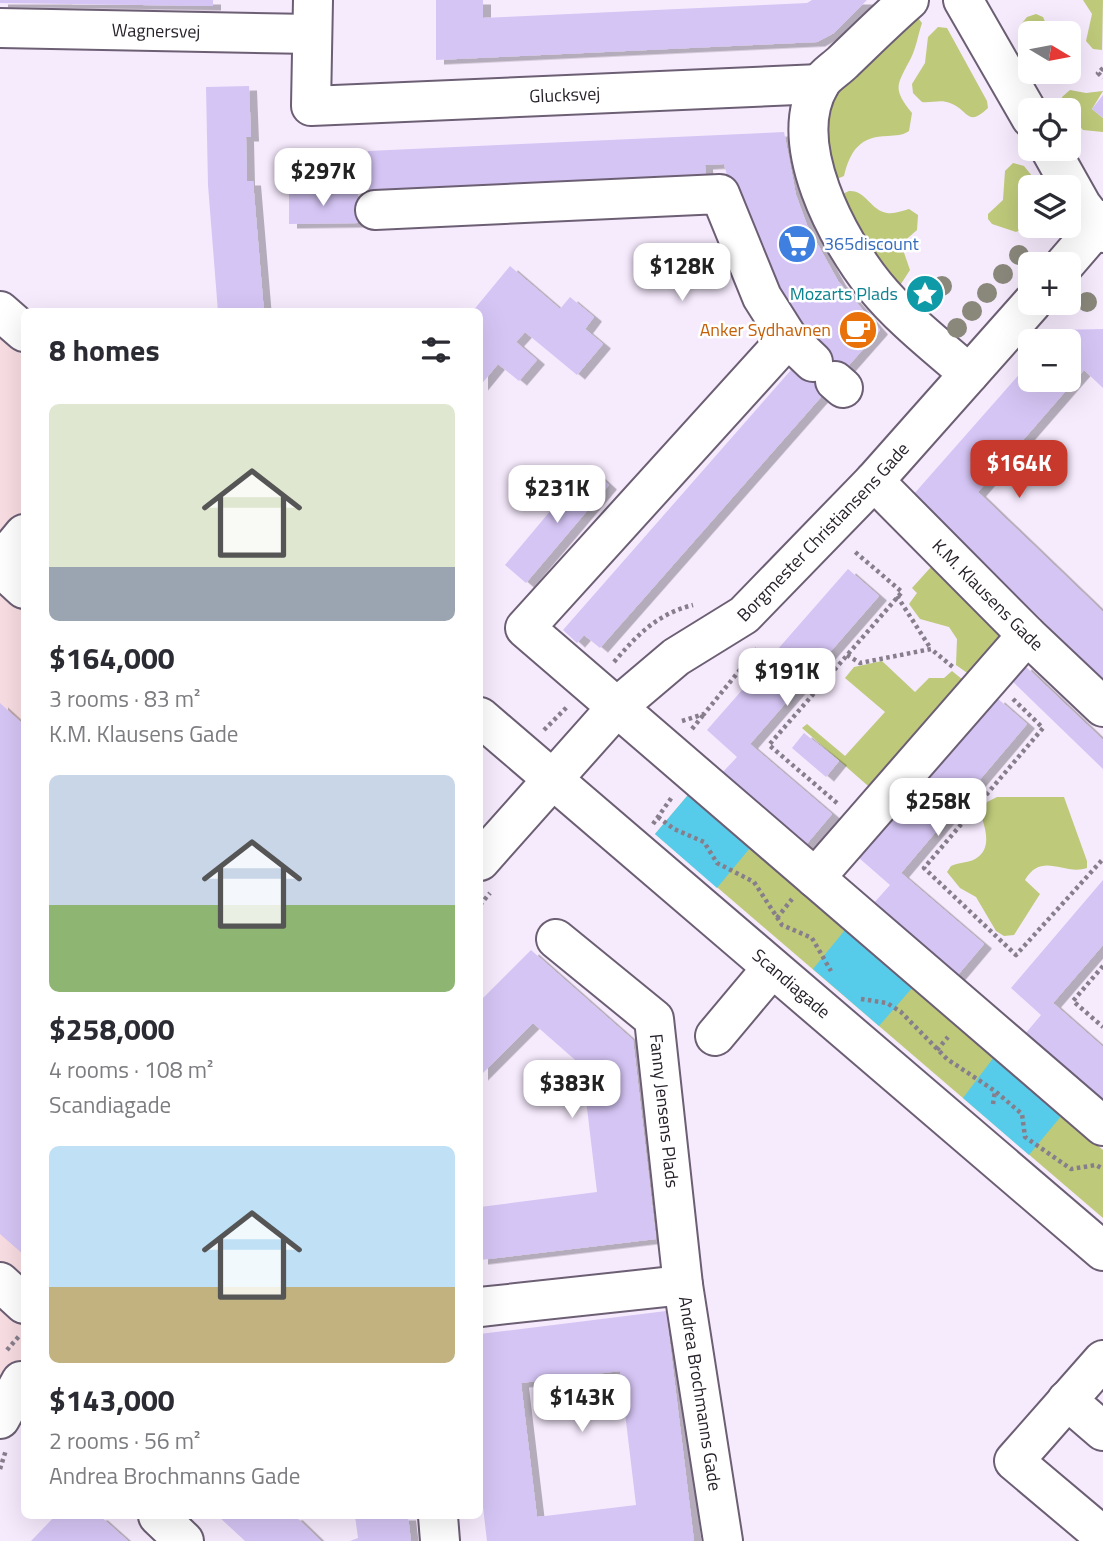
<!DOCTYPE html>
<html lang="en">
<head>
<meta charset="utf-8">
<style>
	:root { --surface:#fff; --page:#f2f2f3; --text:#2b2b33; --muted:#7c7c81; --accent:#c6392c }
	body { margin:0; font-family:"Titillium Web",sans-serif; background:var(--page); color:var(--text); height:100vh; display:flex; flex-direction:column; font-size:26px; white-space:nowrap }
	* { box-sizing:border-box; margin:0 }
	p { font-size:23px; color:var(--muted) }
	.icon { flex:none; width:38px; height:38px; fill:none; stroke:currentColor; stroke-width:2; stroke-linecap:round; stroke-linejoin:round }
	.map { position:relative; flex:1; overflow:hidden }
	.details { position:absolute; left:21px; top:308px; width:462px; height:1211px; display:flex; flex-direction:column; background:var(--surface); border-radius:10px; box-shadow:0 7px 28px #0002 }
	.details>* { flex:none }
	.needle { width:46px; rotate:100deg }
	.tools { position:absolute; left:1018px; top:21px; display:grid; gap:14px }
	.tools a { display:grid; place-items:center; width:63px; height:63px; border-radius:10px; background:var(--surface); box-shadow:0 7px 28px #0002; font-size:35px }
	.price { position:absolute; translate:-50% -60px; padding:0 16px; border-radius:14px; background:#fff; color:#222; font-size:23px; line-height:46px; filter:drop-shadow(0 2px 4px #0008) }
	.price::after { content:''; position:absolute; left:50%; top:42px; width:21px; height:16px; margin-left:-10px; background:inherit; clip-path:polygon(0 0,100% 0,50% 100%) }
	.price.selected { background:var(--accent); color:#fff }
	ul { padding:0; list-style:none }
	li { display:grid; align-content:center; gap:14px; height:371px; padding:0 28px }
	li span { display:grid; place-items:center; height:217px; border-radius:10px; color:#555 }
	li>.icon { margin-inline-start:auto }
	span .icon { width:126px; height:126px; fill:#fffc; stroke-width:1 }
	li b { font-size:30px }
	h2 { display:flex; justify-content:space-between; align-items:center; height:84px; padding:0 28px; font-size:30px }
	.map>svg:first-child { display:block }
	.industrial { fill:#f8dde2 }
	.green { fill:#bec97a }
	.water { fill:#57ccea }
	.building { fill:#d5c5f5; fill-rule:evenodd; filter:url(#shadow) }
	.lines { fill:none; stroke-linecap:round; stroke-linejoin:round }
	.minor-casing { stroke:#6c5f74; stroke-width:42 }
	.path { stroke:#877e8c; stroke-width:4.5; stroke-dasharray:3.5 3.5; stroke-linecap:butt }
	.minor { stroke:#fff; stroke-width:38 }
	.tree { fill:#8a877b }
	.labels { text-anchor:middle; stroke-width:5; stroke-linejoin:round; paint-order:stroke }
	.street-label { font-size:18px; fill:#28222b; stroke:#fff }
	.shop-label { font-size:18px; fill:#366cbe; stroke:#fff; text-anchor:start }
	.culture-label { font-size:18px; fill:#0d838f; stroke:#fff; text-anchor:end }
	.food-label { font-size:18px; fill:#c56008; stroke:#fff; text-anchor:end }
</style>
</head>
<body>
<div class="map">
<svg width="1103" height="1541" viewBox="0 0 1103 1541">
	<defs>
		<filter id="shadow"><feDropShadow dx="8" dy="4.5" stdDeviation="0" flood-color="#0004"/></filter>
	</defs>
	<rect width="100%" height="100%" fill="#f6eafd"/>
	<!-- industrial -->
	<polygon class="industrial" points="0,336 24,357 24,1370 0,1401"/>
	<!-- green -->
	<g class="green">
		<polygon points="1083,0 1103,0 1102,50 1093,49 1086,41 1092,14"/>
		<path d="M915 14 922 23C918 35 916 49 910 60 896 86 893 89 912 113L909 131C902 136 896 135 888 136 860 136 850 151 844 176L832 181 826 121 836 90Z"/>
		<polygon points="1036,14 1043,17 1050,33 1031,33 1031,52 1022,45 1019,27 1027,17"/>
		<path d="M938 27 947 28 987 101 988 108C967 128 969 110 950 103 941 99 932 103 922 102L913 93 912 84 925 63 928 37Z"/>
		<polygon points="1070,90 1086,93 1103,91 1092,109 1103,118 1103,132 1083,130 1069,115 1069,110 1065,110 1062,97"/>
		<polygon points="1013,163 1024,166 1041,187 1031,187 1031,225 1016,232 992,224 988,219 988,214 1003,200 1005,171"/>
		<path d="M849 191C866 190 870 210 887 213 895 214 901 211 909 209L918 215 917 230 901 244 910 270 897 290 838 196Z"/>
		<polygon points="931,567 1005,640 973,677 956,665 957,639 949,627 920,619 909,604 917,593 912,588"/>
		<polygon points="882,661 915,692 929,678 944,678 952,671 968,684 875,792 802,728 807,724 845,756 885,712 845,678 854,667"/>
		<polygon points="688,795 1103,1150 1103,1218 655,834"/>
		<path d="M997 797H1064L1087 861V868C1064 876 1042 851 1025 880L1040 894 1014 935 1004 936 996 931 976 897 960 888 947 872 951 866C959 862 971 863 978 857 992 847 985 826 980 813L987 802Z"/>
	</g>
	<!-- water -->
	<g class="water">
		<polygon points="688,795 750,848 717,888 655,834"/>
		<polygon points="845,930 913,987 879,1026 813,969"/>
		<polygon points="994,1057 1062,1115 1029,1155 963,1098"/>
	</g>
	<!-- building -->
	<g class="building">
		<polygon points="0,0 213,0 213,6 0,3"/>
		<polygon points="436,0 483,0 483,18 807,3 812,0 867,0 834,33 817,42 436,60"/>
		<polygon points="249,86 251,137 246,137 247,181 253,181 264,312 218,312 208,185 206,87"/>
		<polygon points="1103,95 1103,118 1092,109"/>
		<polygon points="784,132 796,195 807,225 838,281 880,330 600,648 584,635 577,643 563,630 798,362 735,206 724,164 705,165 706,179 369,194 368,151"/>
		<polygon points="289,192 358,192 358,223 289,224"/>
		<polygon points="510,266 560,309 570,297 594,317 585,329 603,344 577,375 525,332 516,342 537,360 519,381 498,364 480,386 480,312 472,312"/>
		<polygon points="1103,329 1103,388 1084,370 978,492 1103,612 1103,679 913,495 1031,361 1031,380 1069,380 1069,341 1048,341 1058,330"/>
		<polygon points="588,466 609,485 526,583 505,565"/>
		<polygon points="848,569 879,596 750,744 832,814 805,846 721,774 737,757 707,730"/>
		<polygon points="1024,665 1103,740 1103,769 1010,679"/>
		<polygon points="997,698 1027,724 901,873 984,944 957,976 873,904 890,885 859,858"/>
		<polygon points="0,703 24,725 24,1255 0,1234"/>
		<polygon points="804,733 839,761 826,777 792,748"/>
		<polygon points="1103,880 1103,945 1053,1003 1103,1047 1103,1101 1025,1034 1041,1015 1011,988"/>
		<polygon points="531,950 633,1040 656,1239 480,1260 480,1207 597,1192 582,1066 533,1023 480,1076 480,1001"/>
		<path d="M666 1311 694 1541H487L480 1482V1334ZM620 1371 636 1505 537 1517 521 1383Z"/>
		<polygon points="55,1516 100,1516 128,1541 31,1541"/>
		<polygon points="218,1516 295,1516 321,1541 245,1541"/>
		<polygon points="355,1516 408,1516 411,1541 350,1541 358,1538"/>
	</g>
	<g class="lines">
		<!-- minor casing -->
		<g class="minor-casing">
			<g id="minor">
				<path id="s1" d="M313 0 311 106 820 84"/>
				<path d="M909 0C886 20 865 41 843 62 836 69 824 76 820 84 785 143 838 240 875 286 902 319 937 346 969 374"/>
				<polyline points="963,0 1031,118"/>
				<path id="s2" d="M0 28 312 34"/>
				<polyline points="1050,149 1082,206 1103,233"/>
				<polyline points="375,210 720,194 762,297 788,338 525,628 1103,1126"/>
				<polyline points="1065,264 1103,220"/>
				<polyline points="0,311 24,332"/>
				<polyline points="788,338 813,362"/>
				<polyline points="835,381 843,388"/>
				<path id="s3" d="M874 481 1027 635 1103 707"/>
				<polyline points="0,563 24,534"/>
				<polyline points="0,567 24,589"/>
				<path id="s4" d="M480 717 1103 1251"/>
				<path id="s5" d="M480 861 617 707 676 657 744 615 874 481 1032 303"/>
				<polyline points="815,878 1027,635"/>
				<path id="s6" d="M556 939 654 1019 683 1285 723 1541"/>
				<polyline points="715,1036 772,968"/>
				<polyline points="0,1282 24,1304"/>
				<polyline points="480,1307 683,1285"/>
				<polyline points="1103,1360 1014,1461 1103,1536"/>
				<polyline points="1067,1400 1103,1431"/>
				<polyline points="0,1419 21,1381"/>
				<polyline points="158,1516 184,1541"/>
				<polyline points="438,1516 440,1541"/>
			</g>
		</g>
		<!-- path -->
		<g class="path">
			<polyline points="1103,68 1098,73 1103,78"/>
			<polyline points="897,596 931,649"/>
			<polyline points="847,655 860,663 931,649 954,668"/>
			<path d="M614 662C637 635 657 614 693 605"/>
			<polyline points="1013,699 1043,728 924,868 1016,955 1103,859"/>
			<polyline points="682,721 704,714 757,649"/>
			<polyline points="692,729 704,714"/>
			<polyline points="544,730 568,706"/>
			<polyline points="837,803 769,745 902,592 854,551"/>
			<polyline points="658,817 674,829 704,842 717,863 754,882 782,925 812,938 831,971"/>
			<polyline points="653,824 672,797"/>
			<polyline points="480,905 490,893"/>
			<polyline points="777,918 792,899"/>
			<polyline points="1103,966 1073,1001 1103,1027"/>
			<polyline points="861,999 887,1003 901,1012 947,1059 995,1091 1022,1114 1025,1137 1071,1169 1096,1165 1103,1169"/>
			<polyline points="937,1050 948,1037"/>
			<polyline points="993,1104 995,1091"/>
			<polyline points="7,1350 20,1335"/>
			<polyline points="0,1469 6,1450"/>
		</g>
		<!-- minor -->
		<use href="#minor" class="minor"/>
	</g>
	<!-- trees -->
	<g class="tree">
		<circle cx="1019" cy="255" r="10"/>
		<circle cx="1003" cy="274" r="10"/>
		<circle cx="942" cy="286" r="10"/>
		<circle cx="987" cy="293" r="10"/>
		<circle cx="1087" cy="302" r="10"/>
		<circle cx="928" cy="303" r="10"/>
		<circle cx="972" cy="311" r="10"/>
		<circle cx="957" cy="328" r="10"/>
	</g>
	<!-- icons -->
	<defs>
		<g id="supermarket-disc" transform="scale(2.0125)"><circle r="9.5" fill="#3f7fe0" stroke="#fff"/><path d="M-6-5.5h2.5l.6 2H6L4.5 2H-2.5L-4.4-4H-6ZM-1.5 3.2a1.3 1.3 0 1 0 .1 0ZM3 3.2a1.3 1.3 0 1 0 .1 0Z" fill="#fff"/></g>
		<g id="sight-disc" transform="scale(2.0125)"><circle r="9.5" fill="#0f9aa8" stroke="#fff"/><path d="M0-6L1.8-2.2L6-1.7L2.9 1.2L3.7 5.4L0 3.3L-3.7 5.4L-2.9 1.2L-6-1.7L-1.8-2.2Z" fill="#fff"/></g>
		<g id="cafe-disc" transform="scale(2.0125)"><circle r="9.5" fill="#e8710a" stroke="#fff"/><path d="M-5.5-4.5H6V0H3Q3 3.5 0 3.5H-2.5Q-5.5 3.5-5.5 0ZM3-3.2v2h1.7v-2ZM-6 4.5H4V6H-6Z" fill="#fff"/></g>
	</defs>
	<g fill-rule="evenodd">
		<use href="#supermarket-disc" x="797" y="244"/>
		<use href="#sight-disc" x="925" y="294"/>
		<use href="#cafe-disc" x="858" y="330"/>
	</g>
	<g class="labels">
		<!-- street labels -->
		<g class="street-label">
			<text dy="6" stroke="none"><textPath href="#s2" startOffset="156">Wagnersvej</textPath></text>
			<text dy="6" stroke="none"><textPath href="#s1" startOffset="360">Glucksvej</textPath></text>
			<text dy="6" stroke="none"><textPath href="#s5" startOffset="478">Borgmester Christiansens Gade</textPath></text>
			<text dy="6" stroke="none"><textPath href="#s3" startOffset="161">K.M. Klausens Gade</textPath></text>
			<text dy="6" stroke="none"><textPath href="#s4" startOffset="410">Scandiagade</textPath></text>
			<text dy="6" stroke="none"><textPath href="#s6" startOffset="219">Fanny Jensens Plads</textPath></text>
			<text dy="6" stroke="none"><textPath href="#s6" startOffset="504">Andrea Brochmanns Gade</textPath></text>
		</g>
		<!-- shop labels -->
		<g class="shop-label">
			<text x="824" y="250">365discount</text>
		</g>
		<!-- culture labels -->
		<g class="culture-label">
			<text x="898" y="300">Mozarts Plads</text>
		</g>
		<!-- food labels -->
		<g class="food-label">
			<text x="831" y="336">Anker Sydhavnen</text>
		</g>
	</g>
</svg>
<div class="tools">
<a><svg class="needle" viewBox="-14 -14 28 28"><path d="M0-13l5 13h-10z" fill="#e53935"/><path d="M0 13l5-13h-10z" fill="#7c7c81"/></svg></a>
<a><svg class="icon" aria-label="locate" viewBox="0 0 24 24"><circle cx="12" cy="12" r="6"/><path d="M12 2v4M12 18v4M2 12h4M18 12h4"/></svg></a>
<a><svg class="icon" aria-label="layers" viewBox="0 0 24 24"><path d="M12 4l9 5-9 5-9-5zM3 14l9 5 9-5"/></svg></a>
<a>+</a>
<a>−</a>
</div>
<b class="price" style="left:323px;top:208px">$297K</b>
<b class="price" style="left:682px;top:303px">$128K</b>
<b class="price selected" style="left:1019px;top:500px">$164K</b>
<b class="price" style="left:557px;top:525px">$231K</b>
<b class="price" style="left:787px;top:708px">$191K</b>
<b class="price" style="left:938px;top:838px">$258K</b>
<b class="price" style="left:572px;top:1120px">$383K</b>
<b class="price" style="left:582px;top:1434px">$143K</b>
<section class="details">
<h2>8 homes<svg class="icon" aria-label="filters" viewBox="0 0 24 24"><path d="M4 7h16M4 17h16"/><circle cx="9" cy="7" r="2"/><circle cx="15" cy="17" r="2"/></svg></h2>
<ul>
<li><span style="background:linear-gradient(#dfe7d0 75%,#9aa5b1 0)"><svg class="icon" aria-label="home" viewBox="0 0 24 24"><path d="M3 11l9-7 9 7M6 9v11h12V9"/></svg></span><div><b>$164,000</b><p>3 rooms · 83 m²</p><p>K.M. Klausens Gade</p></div></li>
<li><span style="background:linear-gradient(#c9d6e8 60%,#8fb573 0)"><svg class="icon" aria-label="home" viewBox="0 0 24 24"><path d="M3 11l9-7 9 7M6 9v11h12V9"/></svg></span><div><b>$258,000</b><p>4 rooms · 108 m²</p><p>Scandiagade</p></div></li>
<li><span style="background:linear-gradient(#bfe0f5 65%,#c2b280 0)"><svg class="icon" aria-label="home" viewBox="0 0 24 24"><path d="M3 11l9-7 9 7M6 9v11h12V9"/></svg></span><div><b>$143,000</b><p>2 rooms · 56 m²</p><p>Andrea Brochmanns Gade</p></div></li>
</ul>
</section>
</div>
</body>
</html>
